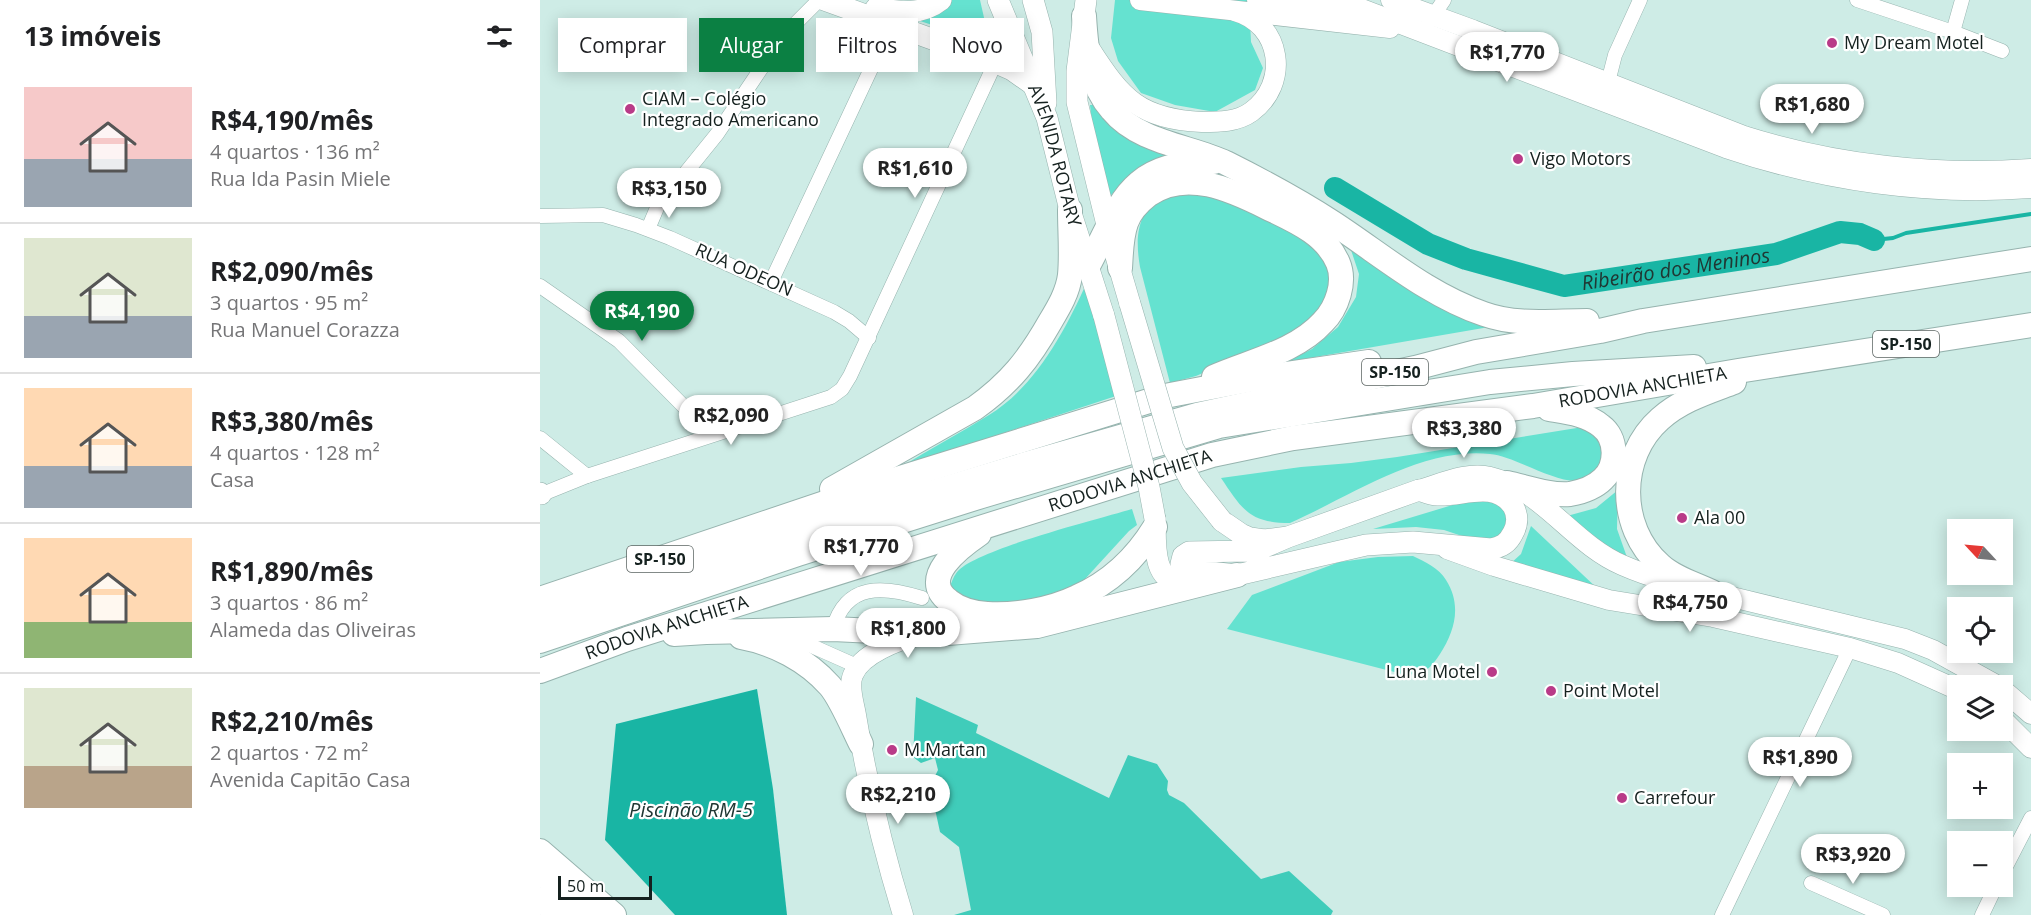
<!DOCTYPE html>
<html lang="pt">
<head>
<meta charset="utf-8">
<style>
	:root { --surface:#fff; --page:#f6f6f6; --text:#202124; --muted:#757577; --line:#e0e0e0; --accent:#0b8043 }
	body { margin:0; font-family:"Open Sans",sans-serif; background:var(--page); color:var(--text); height:100vh; display:flex; flex-direction:column; font-size:22px; white-space:nowrap }
	* { box-sizing:border-box; margin:0 }
	p { font-size:20px; color:var(--muted) }
	.icon { flex:none; width:33px; height:33px; fill:none; stroke:currentColor; stroke-width:2; stroke-linecap:round; stroke-linejoin:round }
	.map { position:relative; flex:1; overflow:hidden }
	.sheet { display:flex; flex-direction:column; background:var(--surface); width:540px }
	.sheet>* { flex:none }
	.top-card { position:absolute; left:18px; top:18px; width:570px; height:54px; display:flex; gap:12px }
	.needle { width:39px; rotate:296deg }
	.fabs { position:absolute; left:1407px; top:519px; display:grid; gap:12px }
	.fabs a { display:grid; place-items:center; width:66px; height:66px; border-radius:0px; background:var(--surface); box-shadow:0 3px 15px #0003; font-size:30px }
	.scale { position:absolute; left:18px; bottom:15px; width:94px; box-sizing:border-box; padding-left:6px; border:3px solid #15211f; border-top:0; font-size:16px; line-height:21px; white-space:nowrap; color:#15211f; -webkit-text-stroke:4px #fff; paint-order:stroke }
	.price { position:absolute; translate:-50% -51px; padding:0 14px; border-radius:21px; background:#fff; color:#222; font-size:20px; line-height:39px; filter:drop-shadow(0 2px 3px #0008) }
	.price::after { content:''; position:absolute; left:50%; top:36px; width:18px; height:14px; margin-left:-9px; background:inherit; clip-path:polygon(0 0,100% 0,50% 100%) }
	.price.on { background:var(--accent); color:#fff }
	ul { padding:0; list-style:none }
	li { display:flex; align-items:center; gap:18px; height:150px; padding:0 24px }
	li+li { border-top:2px solid var(--line) }
	li span { display:grid; place-items:center; flex:none; width:168px; height:120px; border-radius:0px; color:#555 }
	li>.icon { margin-inline-start:auto }
	span .icon { width:72px; height:72px; fill:#fffc; stroke-width:1 }
	li b { font-size:26px }
	h2 { display:flex; justify-content:space-between; align-items:center; height:72px; padding:0 24px; font-size:26px }
	.pill { padding:0 21px; border-radius:0px; background:var(--surface); box-shadow:0 3px 15px #0003; font-size:21px; line-height:54px }
	.pill.on { background:var(--accent); color:#fff }
	main { display:flex; flex:1; min-height:0 }
	.map>svg:first-child { display:block }
	.green { fill:#65e2d0 }
	.forest { fill:#40ccba }
	.water { fill:#19b5a4 }
	.lines { fill:none; stroke-linecap:round; stroke-linejoin:round }
	.stream { stroke:#19b5a4; stroke-width:4 }
	.river { stroke:#19b5a4; stroke-width:22 }
	.street-casing { stroke:#96b3ae; stroke-width:15 }
	.secondary-casing { stroke:#96b3ae; stroke-width:21 }
	.primary-casing { stroke:#96b3ae; stroke-width:22 }
	.highway-casing { stroke:#96b3ae; stroke-width:26 }
	.street { stroke:#fff; stroke-width:14 }
	.secondary { stroke:#fff; stroke-width:20 }
	.primary { stroke:#fff; stroke-width:21 }
	.highway { stroke:#fff; stroke-width:24 }
	.primary-bridge-casing { stroke:#96b3ae; stroke-width:22; stroke-linecap:butt }
	.primary-bridge { stroke:#fff; stroke-width:21 }
	.poi-dot { fill:#b93b88; stroke:#fff; stroke-width:2 }
	.labels { text-anchor:middle; stroke-width:4.5; stroke-linejoin:round; paint-order:stroke }
	.shield { fill:#fff; stroke:#5b6462; stroke-width:1.5 }
	.shield-label { font-size:16px; font-weight:bold; fill:#15211f }
	.poi-label { font-size:18px; fill:#15211f; stroke:#fff; text-anchor:start }
	.street-label { font-size:18px; fill:#15211f; stroke:#fff }
	.water-label { font-size:20px; font-style:italic; fill:#203733; stroke:#fff }
</style>
</head>
<body>
<main>
<section class="sheet">
<h2>13 imóveis<svg class="icon" aria-label="filters" viewBox="0 0 24 24"><path d="M4 7h16M4 17h16"/><circle cx="9" cy="7" r="2"/><circle cx="15" cy="17" r="2"/></svg></h2>
<ul>
<li><span style="background:linear-gradient(#f6c9c9 60%,#9aa5b1 0)"><svg class="icon" aria-label="home" viewBox="0 0 24 24"><path d="M3 11l9-7 9 7M6 9v11h12V9"/></svg></span><div><b>R$4,190/mês</b><p>4 quartos · 136 m²</p><p>Rua Ida Pasin Miele</p></div></li>
<li><span style="background:linear-gradient(#dfe7d0 65%,#9aa5b1 0)"><svg class="icon" aria-label="home" viewBox="0 0 24 24"><path d="M3 11l9-7 9 7M6 9v11h12V9"/></svg></span><div><b>R$2,090/mês</b><p>3 quartos · 95 m²</p><p>Rua Manuel Corazza</p></div></li>
<li><span style="background:linear-gradient(#ffd9b3 65%,#9aa5b1 0)"><svg class="icon" aria-label="home" viewBox="0 0 24 24"><path d="M3 11l9-7 9 7M6 9v11h12V9"/></svg></span><div><b>R$3,380/mês</b><p>4 quartos · 128 m²</p><p>Casa</p></div></li>
<li><span style="background:linear-gradient(#ffd9b3 70%,#8fb573 0)"><svg class="icon" aria-label="home" viewBox="0 0 24 24"><path d="M3 11l9-7 9 7M6 9v11h12V9"/></svg></span><div><b>R$1,890/mês</b><p>3 quartos · 86 m²</p><p>Alameda das Oliveiras</p></div></li>
<li><span style="background:linear-gradient(#dfe7d0 65%,#b9a48a 0)"><svg class="icon" aria-label="home" viewBox="0 0 24 24"><path d="M3 11l9-7 9 7M6 9v11h12V9"/></svg></span><div><b>R$2,210/mês</b><p>2 quartos · 72 m²</p><p>Avenida Capitão Casa</p></div></li>
</ul>
</section>
<div class="map">
<svg width="1491" height="915" viewBox="0 0 1491 915">
	<rect width="100%" height="100%" fill="#ceece6"/>
	<!-- green -->
	<g class="green">
		<polygon points="412,0 440,0 450,44 377,20"/>
		<polygon points="575,0 709,0 711,42 723,68 715,90 675,112 635,105 601,93 578,61 571,38"/>
		<polygon points="550,105 554,105 641,153 584,180 567,200 554,139"/>
		<path d="M658 186 739 216 791 261 789 302 771 321 743 338 656 376 630 383 600 267C596 244 595 216 617 201 628 194 645 190 658 186Z"/>
		<polygon points="810,247 955,326 746,362 772,349 798,327 816,297 819,274"/>
		<path d="M547 282 576 396 361 467C390 449 420 433 449 415 496 386 525 331 547 282Z"/>
		<path d="M1043 427 1061 437 1063 463C1057 469 1050 478 1042 480 1019 486 975 456 950 454 881 447 811 496 750 523 709 523 702 509 681 478L761 467 811 463 857 457Z"/>
		<polygon points="1078,490 1077,529 1089,563 1045,535 1027,516 1056,508"/>
		<polygon points="939,497 972,511 963,538 943,543 904,530 876,527 833,529"/>
		<path d="M592 509 597 525 589 531 545 579 515 600 456 611 409 589C411 584 413 577 417 572 434 550 559 519 592 509Z"/>
		<polygon points="991,526 1059,590 970,564 981,554"/>
		<path d="M873 556C885 562 899 568 906 580 922 605 915 631 900 654 896 660 891 667 885 671 880 674 872 674 866 675L687 629 712 595 799 562 838 557Z"/>
	</g>
	<!-- forest -->
	<polygon class="forest" points="376,697 438,725 436,733 569,798 588,755 617,764 628,781 627,790 629,795 644,803 721,879 749,871 793,911 791,915 414,915 431,910 419,847 400,832 390,786 398,770 395,758 381,763 373,757"/>
	<!-- water -->
	<polygon class="water" points="217,689 233,789 247,915 135,915 65,840 76,724"/>
	<g class="lines">
		<!-- stream -->
		<polyline class="stream" points="1334,240 1353,238 1366,233 1491,214"/>
		<!-- river -->
		<path class="river" id="s1" d="M795 188 888 244 926 259 1024 286 1236 254 1300 232 1320 234 1334 240"/>
		<!-- street casing -->
		<g class="street-casing">
			<g id="street">
				<polyline points="1317,0 1413,32 1462,51"/>
				<polyline points="889,22 904,0"/>
				<polyline points="1413,32 1422,0"/>
				<polyline points="1066,90 1075,55 1100,0"/>
				<polyline points="0,216 63,215 96,225 130,238 294,312 309,321 329,338"/>
				<polyline points="108,229 122,196 139,181 177,134 243,36 279,0"/>
				<polyline points="231,282 352,24"/>
				<polyline points="0,286 79,341 172,435"/>
				<polyline points="0,438 47,476"/>
				<polyline points="0,495 47,476 291,397 302,389 310,376 452,70 447,59"/>
				<path d="M293 629C306 582 344 586 382 598"/>
				<polyline points="247,635 319,667"/>
				<polyline points="1462,874 1491,818"/>
				<polyline points="1271,883 1343,915"/>
				<polyline points="1182,915 1310,648"/>
				<polyline points="1442,915 1456,886"/>
			</g>
		</g>
		<!-- secondary casing -->
		<g class="secondary-casing">
			<g id="secondary">
				<polyline points="600,0 850,28"/>
				<polyline points="717,0 814,10"/>
				<path d="M798 0 1186 148C1283 181 1389 196 1491 188"/>
				<path d="M851 0 933 30 1204 136C1296 165 1396 176 1491 169"/>
				<path d="M550 49C582 99 600 119 662 122 679 122 697 122 711 112 750 84 742 24 695 11"/>
				<path d="M879 490C900 484 928 471 950 477 1003 490 1033 544 1082 565 1118 581 1158 589 1196 598 1252 612 1309 625 1365 639L1393 650 1458 686"/>
				<polyline points="907,549 954,566 1069,600 1173,617 1310,648 1358,663 1418,690"/>
				<polyline points="1462,689 1491,714"/>
				<polyline points="1462,719 1491,748"/>
				<path d="M363 915C343 850 327 782 316 715 314 703 308 686 313 675 321 654 358 640 378 636"/>
			</g>
		</g>
		<!-- primary casing -->
		<g class="primary-casing">
			<g id="primary">
				<polyline points="284,0 447,59 472,70 492,84"/>
				<path id="s2" d="M458 0 507 118 530 210 564 316"/>
				<polyline points="493,0 502,32 506,103"/>
				<polyline points="546,0 537,71 537,102 568,229 590,304"/>
				<path d="M336 8C360 12 381 16 401 0"/>
				<polyline points="0,493 1,494"/>
				<path d="M615 519C616 538 611 583 641 581 647 580 653 578 659 577"/>
				<path d="M682 521 701 534 710 538 724 540 748 537 879 490C885 492 891 495 897 495 922 497 954 479 973 506 978 515 978 524 973 533 968 543 962 547 951 549L873 542 826 545 697 575 658 571 641 564 643 556 649 552 709 551 720 549 748 537"/>
				<polyline points="0,873 47,915"/>
			</g>
		</g>
		<!-- highway casing -->
		<g class="highway-casing">
			<g id="highway">
				<path d="M544 16C546 49 549 84 572 110 599 143 650 146 686 163 722 181 759 201 793 223 842 255 888 295 944 314 977 326 1012 321 1047 321"/>
				<path d="M548 266C583 200 588 163 673 162"/>
				<path d="M580 268C581 253 581 237 586 223 590 211 599 202 608 195 646 168 692 190 728 208 755 221 786 234 798 263 806 282 797 308 783 322 756 352 710 361 674 377"/>
				<path d="M967 483C986 487 1010 496 1030 494 1041 492 1055 487 1063 479 1078 465 1077 438 1061 426 1047 414 1027 412 1009 409"/>
				<path d="M292 489 435 408C470 383 489 359 510 322 519 307 528 292 530 275 532 254 530 231 530 210"/>
				<path d="M439 534C420 547 378 578 409 601 419 609 434 613 447 614 476 616 512 609 537 597 571 582 596 558 615 527"/>
				<path d="M1172 592C1155 584 1134 578 1120 565 1077 527 1078 456 1120 419 1141 400 1168 392 1194 382"/>
				<polyline points="0,599 341,484 625,396 719,378 829,362"/>
				<polyline points="0,619 215,546 486,464 657,415 875,368 936,352 1060,331 1103,321 1491,259"/>
				<polyline points="134,634 166,632 293,629 395,634 497,626 697,575"/>
				<path d="M201 637C234 643 267 660 290 686 301 699 313 728 321 744"/>
				<polyline points="0,641 258,554 435,498 679,426 950,382 1033,374 1154,367"/>
				<path id="s3" d="M0 671 87 639 672 455 753 438 993 406 1198 371 1491 325"/>
				<polyline points="0,851 74,915"/>
				<polyline points="0,899 19,915"/>
			</g>
		</g>
		<!-- street -->
		<use href="#street" class="street"/>
		<!-- secondary -->
		<use href="#secondary" class="secondary"/>
		<!-- primary -->
		<use href="#primary" class="primary"/>
		<!-- highway -->
		<use href="#highway" class="highway"/>
		<!-- primary-bridge casing -->
		<g class="primary-bridge-casing">
			<g id="primary-bridge">
				<polyline points="590,304 633,448 652,483 682,521"/>
				<polyline points="564,316 609,487 615,519"/>
			</g>
		</g>
		<!-- primary-bridge -->
		<use href="#primary-bridge" class="primary-bridge"/>
	</g>
	<!-- markers -->
	<g class="poi-dot">
		<circle cx="1292" cy="43" r="6"/>
		<circle cx="90" cy="109" r="6"/>
		<circle cx="978" cy="159" r="6"/>
		<circle cx="1142" cy="518" r="6"/>
		<circle cx="952" cy="672" r="6"/>
		<circle cx="1011" cy="691" r="6"/>
		<circle cx="352" cy="750" r="6"/>
		<circle cx="1082" cy="798" r="6"/>
	</g>
	<g class="labels">
		<!-- shield labels -->
		<g class="shield">
			<rect x="1333" y="331" width="66" height="26" rx="4.5"/>
			<rect x="822" y="359" width="66" height="26" rx="4.5"/>
			<rect x="87" y="546" width="66" height="26" rx="4.5"/>
		</g>
		<g class="shield-label">
			<text x="1366" y="350">SP-150</text>
			<text x="855" y="378">SP-150</text>
			<text x="120" y="565">SP-150</text>
		</g>
		<!-- poi labels -->
		<g class="poi-label">
			<text x="1304" y="49">My Dream Motel</text>
			<text x="102" y="105">CIAM – Colégio<tspan x="102" dy="21">Integrado Americano</tspan></text>
			<text x="990" y="165">Vigo Motors</text>
			<text x="1154" y="524">Ala 00</text>
			<text x="940" y="678" text-anchor="end">Luna Motel</text>
			<text x="1023" y="697">Point Motel</text>
			<text x="364" y="756">M.Martan</text>
			<text x="1094" y="804">Carrefour</text>
		</g>
		<!-- street labels -->
		<g class="street-label">
			<text dy="6" stroke="none"><textPath href="#s2" startOffset="166">AVENIDA ROTARY</textPath></text>
			<text transform="translate(204 270) rotate(24)" y="6">RUA ODEON</text>
			<text dy="6" stroke="none"><textPath href="#s3" startOffset="1142">RODOVIA ANCHIETA</textPath></text>
			<text dy="6" stroke="none"><textPath href="#s3" startOffset="620">RODOVIA ANCHIETA</textPath></text>
			<text dy="6" stroke="none"><textPath href="#s3" startOffset="134">RODOVIA ANCHIETA</textPath></text>
		</g>
		<!-- water labels -->
		<g class="water-label">
			<text dy="7" stroke="none"><textPath href="#s1" startOffset="364">Ribeirão dos Meninos</textPath></text>
			<text x="151" y="817">Piscinão RM-5</text>
		</g>
	</g>
</svg>
<div class="fabs">
<a><svg class="needle" viewBox="-14 -14 28 28"><path d="M0-13l5 13h-10z" fill="#e53935"/><path d="M0 13l5-13h-10z" fill="#757577"/></svg></a>
<a><svg class="icon" aria-label="locate" viewBox="0 0 24 24"><circle cx="12" cy="12" r="6"/><path d="M12 2v4M12 18v4M2 12h4M18 12h4"/></svg></a>
<a><svg class="icon" aria-label="layers" viewBox="0 0 24 24"><path d="M12 4l9 5-9 5-9-5zM3 14l9 5 9-5"/></svg></a>
<a>+</a>
<a>−</a>
</div>
<div class="scale">50 m</div>
<b class="price" style="left:967px;top:83px">R$1,770</b>
<b class="price" style="left:1272px;top:135px">R$1,680</b>
<b class="price" style="left:375px;top:199px">R$1,610</b>
<b class="price" style="left:129px;top:219px">R$3,150</b>
<b class="price on" style="left:102px;top:342px">R$4,190</b>
<b class="price" style="left:191px;top:446px">R$2,090</b>
<b class="price" style="left:924px;top:459px">R$3,380</b>
<b class="price" style="left:321px;top:577px">R$1,770</b>
<b class="price" style="left:1150px;top:633px">R$4,750</b>
<b class="price" style="left:368px;top:659px">R$1,800</b>
<b class="price" style="left:1260px;top:788px">R$1,890</b>
<b class="price" style="left:358px;top:825px">R$2,210</b>
<b class="price" style="left:1313px;top:885px">R$3,920</b>
<div class="top-card">
<a class="pill">Comprar</a>
<a class="pill on">Alugar</a>
<a class="pill">Filtros</a>
<a class="pill">Novo</a>
</div>
</div>
</main>
</body>
</html>
